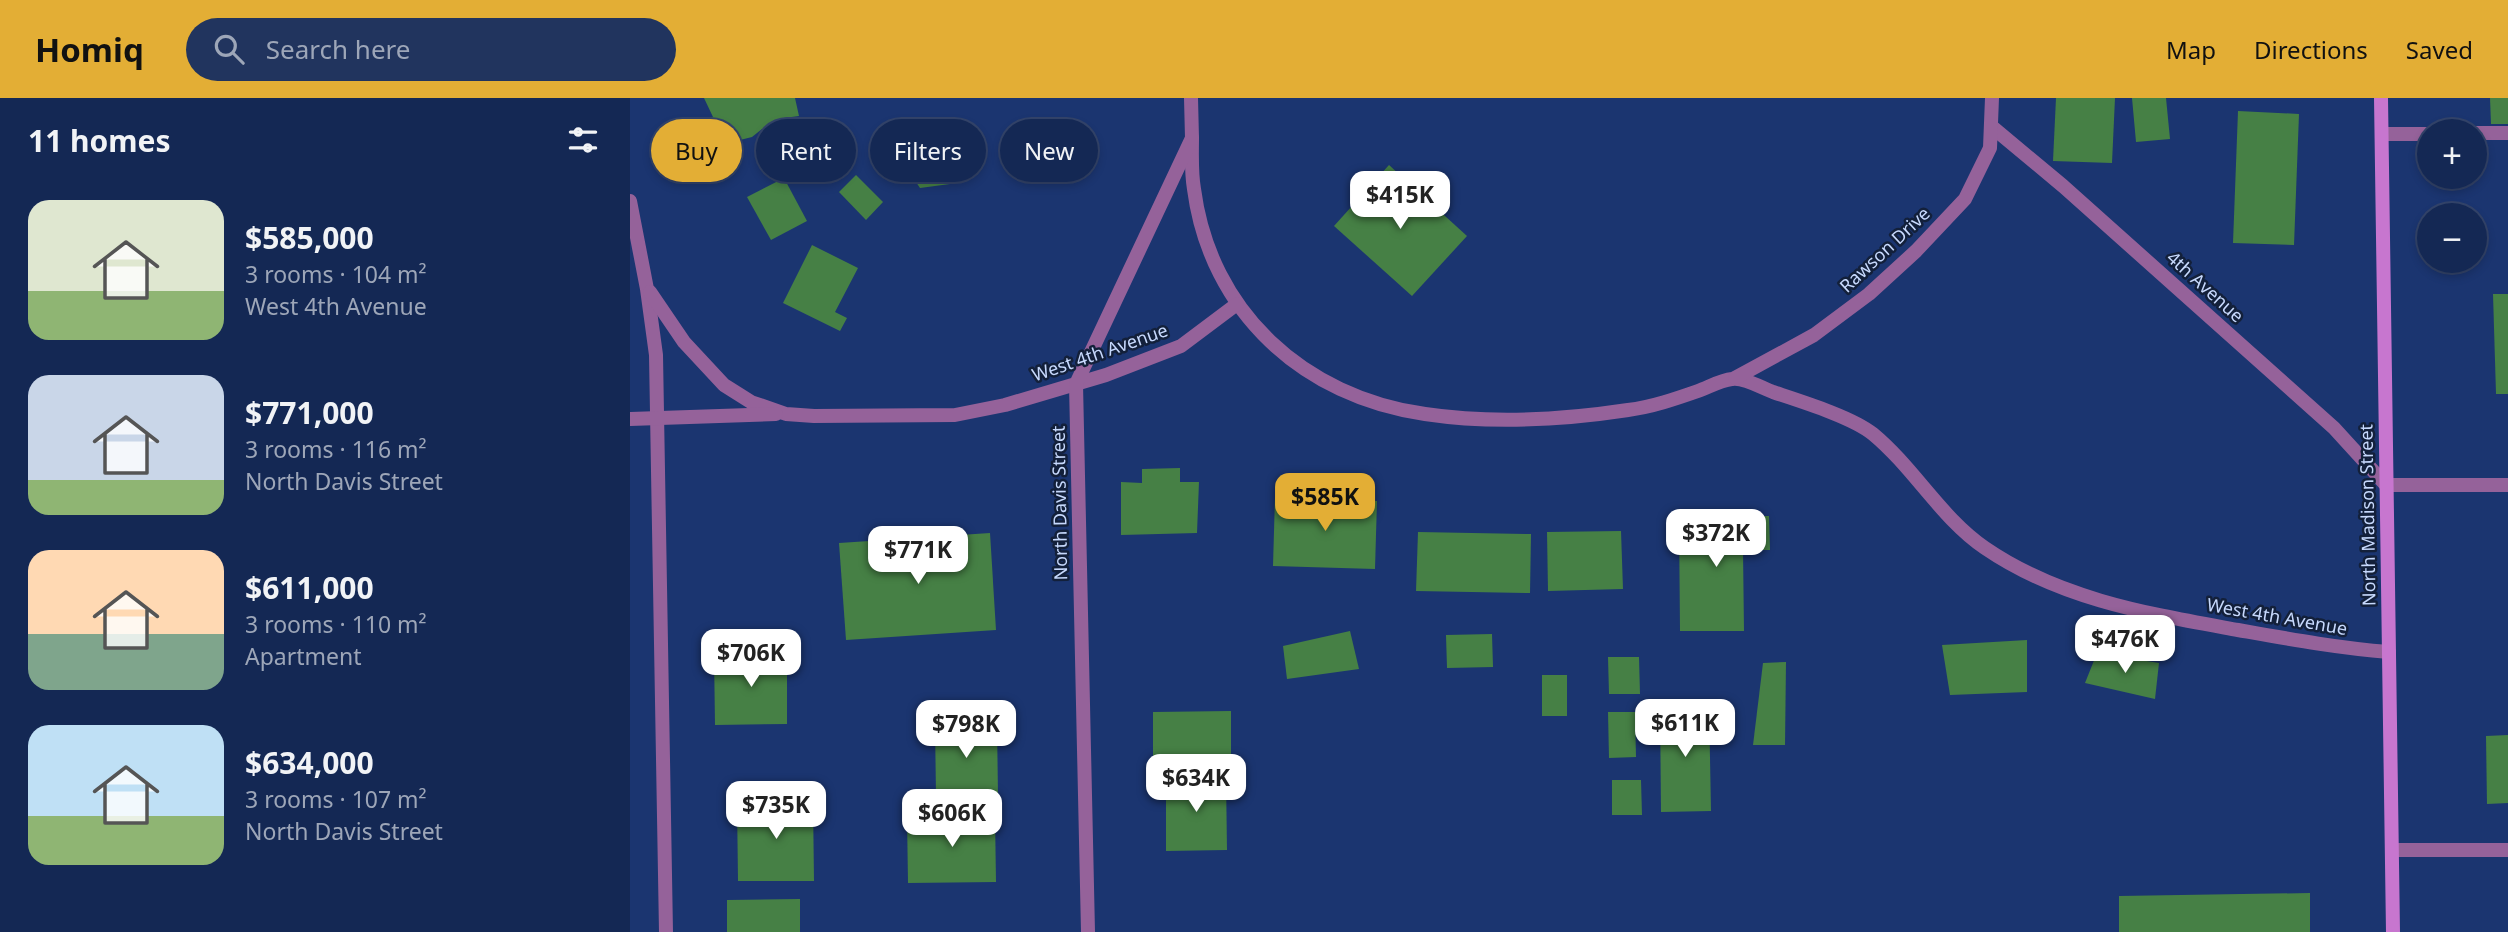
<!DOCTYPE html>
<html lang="en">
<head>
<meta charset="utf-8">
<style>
	:root { --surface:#142854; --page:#21345e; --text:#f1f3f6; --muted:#9da6b8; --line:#33446b; --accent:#e3ae35 }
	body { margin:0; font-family:"Noto Sans",sans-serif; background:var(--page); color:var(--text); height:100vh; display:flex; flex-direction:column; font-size:26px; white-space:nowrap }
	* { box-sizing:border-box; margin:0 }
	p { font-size:23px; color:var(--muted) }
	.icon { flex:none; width:38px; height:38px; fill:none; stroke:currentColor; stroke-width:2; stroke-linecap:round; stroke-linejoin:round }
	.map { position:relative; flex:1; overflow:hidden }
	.details { display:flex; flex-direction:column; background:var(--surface); width:630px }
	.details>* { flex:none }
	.banner { position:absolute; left:21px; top:21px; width:665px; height:63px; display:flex; gap:14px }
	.fabs { position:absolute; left:1787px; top:21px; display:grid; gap:14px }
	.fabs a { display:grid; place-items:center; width:70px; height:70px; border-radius:50%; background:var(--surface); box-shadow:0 4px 10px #0003,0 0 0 2px var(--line); font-size:35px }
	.price { position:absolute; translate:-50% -60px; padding:0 16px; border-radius:14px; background:#fff; color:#222; font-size:23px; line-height:46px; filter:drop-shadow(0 2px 4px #0008) }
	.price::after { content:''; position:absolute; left:50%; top:42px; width:21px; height:16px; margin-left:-10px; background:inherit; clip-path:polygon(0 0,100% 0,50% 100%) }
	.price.active { background:var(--accent); color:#111 }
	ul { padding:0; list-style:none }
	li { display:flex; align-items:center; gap:21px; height:175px; padding:0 28px }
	li span { display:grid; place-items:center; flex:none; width:196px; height:140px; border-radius:21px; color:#555 }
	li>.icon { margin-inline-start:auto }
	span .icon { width:84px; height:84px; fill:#fffc; stroke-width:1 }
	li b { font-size:30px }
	h2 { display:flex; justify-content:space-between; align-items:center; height:84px; padding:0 28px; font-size:30px }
	.tag { padding:0 24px; border-radius:32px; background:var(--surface); box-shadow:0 4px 10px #0003,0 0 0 2px var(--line); font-size:24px; line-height:63px }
	.tag.active { background:var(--accent); color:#111 }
	header { display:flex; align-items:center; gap:42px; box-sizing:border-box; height:98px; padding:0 35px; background:var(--accent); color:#111 }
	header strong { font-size:33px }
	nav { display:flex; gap:38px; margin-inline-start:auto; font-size:24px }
	.search { width:490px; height:63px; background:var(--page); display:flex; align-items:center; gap:18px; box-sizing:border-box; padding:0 24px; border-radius:38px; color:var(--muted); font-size:26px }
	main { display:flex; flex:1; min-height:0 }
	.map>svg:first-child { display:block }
	.building { fill:#468045 }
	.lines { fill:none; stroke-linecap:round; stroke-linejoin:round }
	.lane { stroke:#95629a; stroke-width:14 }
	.street { stroke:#95629a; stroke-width:14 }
	.secondary { stroke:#c776cf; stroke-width:14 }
	.labels { text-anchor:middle; stroke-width:5; stroke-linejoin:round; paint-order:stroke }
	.street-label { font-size:18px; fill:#c7d9fd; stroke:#13203a }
</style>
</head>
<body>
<header>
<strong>Homiq</strong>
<div class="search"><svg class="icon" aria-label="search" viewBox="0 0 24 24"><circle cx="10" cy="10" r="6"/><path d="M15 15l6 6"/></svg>Search here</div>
<nav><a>Map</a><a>Directions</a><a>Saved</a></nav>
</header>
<main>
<section class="details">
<h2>11 homes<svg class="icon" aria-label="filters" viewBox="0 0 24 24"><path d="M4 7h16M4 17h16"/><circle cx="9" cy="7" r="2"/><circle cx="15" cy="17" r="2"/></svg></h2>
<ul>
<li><span style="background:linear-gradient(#dfe7d0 65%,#8fb573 0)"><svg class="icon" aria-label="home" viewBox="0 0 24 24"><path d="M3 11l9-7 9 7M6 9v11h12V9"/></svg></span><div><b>$585,000</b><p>3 rooms · 104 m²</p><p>West 4th Avenue</p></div></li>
<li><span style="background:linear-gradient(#c9d6e8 75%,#8fb573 0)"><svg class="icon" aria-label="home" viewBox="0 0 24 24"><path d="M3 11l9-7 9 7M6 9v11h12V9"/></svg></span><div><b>$771,000</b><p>3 rooms · 116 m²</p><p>North Davis Street</p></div></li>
<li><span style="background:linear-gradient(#ffd9b3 60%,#7fa58c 0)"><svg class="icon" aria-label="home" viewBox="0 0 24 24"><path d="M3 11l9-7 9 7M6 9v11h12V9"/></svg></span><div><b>$611,000</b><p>3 rooms · 110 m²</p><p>Apartment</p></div></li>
<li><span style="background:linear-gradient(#bfe0f5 65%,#8fb573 0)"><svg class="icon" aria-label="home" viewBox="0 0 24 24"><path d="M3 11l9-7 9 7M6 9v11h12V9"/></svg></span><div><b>$634,000</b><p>3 rooms · 107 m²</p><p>North Davis Street</p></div></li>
</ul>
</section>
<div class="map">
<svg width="1878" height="834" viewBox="0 0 1878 834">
	<rect width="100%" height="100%" fill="#1b3570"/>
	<!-- building -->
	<g class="building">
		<polygon points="74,0 165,0 169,18 154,20 159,31 139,39 132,31 122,39 94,46 88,25 74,31 71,22 83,19"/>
		<polygon points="1426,0 1485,0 1482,65 1423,63"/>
		<polygon points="1502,0 1536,0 1540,41 1506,44"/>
		<polygon points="1860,0 1878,0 1878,26 1861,26"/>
		<polygon points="1608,13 1669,16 1664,147 1603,145"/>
		<polygon points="287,64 315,67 312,72 320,86 290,90 280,75"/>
		<polygon points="759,67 837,138 782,198 704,128"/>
		<polygon points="226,77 253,104 236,122 209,94"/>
		<polygon points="154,80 177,123 141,142 117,99"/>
		<polygon points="182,147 228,170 205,214 217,220 210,233 153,205"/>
		<polygon points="1863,196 1878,196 1878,296 1866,296"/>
		<polygon points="550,370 550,384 569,384 567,435 491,437 491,384 512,385 512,371"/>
		<polygon points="645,399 747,403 745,471 643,468"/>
		<polygon points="1139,418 1140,452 1113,452 1114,533 1050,533 1049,419"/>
		<polygon points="991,433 993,491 918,493 917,434"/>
		<polygon points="788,434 901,436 900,495 786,493"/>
		<polygon points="360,435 366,532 216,542 209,445"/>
		<polygon points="720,533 729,571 657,581 653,548"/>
		<polygon points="862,536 863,569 817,570 816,537"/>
		<polygon points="1397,542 1397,594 1320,597 1312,547"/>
		<polygon points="157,555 157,626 85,627 84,556"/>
		<polygon points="1467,555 1529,565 1525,601 1455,585"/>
		<polygon points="978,559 1009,559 1010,596 979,596"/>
		<polygon points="1156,564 1155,647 1123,647 1133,565"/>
		<rect x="912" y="577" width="25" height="41"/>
		<polygon points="1079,607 1081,713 1031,714 1030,608"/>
		<polygon points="601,613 601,665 523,667 523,614"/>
		<polygon points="978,614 1005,614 1006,659 979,660"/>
		<polygon points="367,626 368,697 306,698 305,627"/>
		<polygon points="1878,637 1878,705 1857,706 1856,638"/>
		<polygon points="596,679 597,752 536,753 536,680"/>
		<polygon points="982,682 1011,682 1012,717 982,717"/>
		<polygon points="183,703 184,783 108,783 107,704"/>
		<polygon points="365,718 366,784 278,785 277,719"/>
		<polygon points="1680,795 1680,834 1489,834 1489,798"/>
		<polygon points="170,801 170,834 97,834 97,802"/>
	</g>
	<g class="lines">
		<!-- lane -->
		<g class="lane">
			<polyline points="1844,35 1878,35"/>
			<polyline points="1752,36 1799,36"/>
			<polyline points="1762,752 1878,752"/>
		</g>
		<!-- street -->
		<g class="street">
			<polyline points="1361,28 1433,88 1704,330 1756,387 1878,387"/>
			<path d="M562 40C562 56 561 74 564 91 580 214 674 299 795 316 862 326 932 322 998 312 1022 309 1045 301 1068 293 1079 289 1091 282 1102 281 1114 279 1132 290 1143 294 1170 303 1222 319 1243 336 1284 370 1311 420 1355 450 1431 502 1520 516 1608 532 1659 541 1708 550 1759 554"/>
			<polyline points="0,103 17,191 26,257 36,834"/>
			<polyline points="20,194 54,244 94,287 121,304 156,316 184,318 325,317 375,307 476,277 551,248 607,206"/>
			<polyline points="1105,280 1184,237 1239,196 1286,153 1335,101 1360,50 1362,0"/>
			<polyline points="0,321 146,316"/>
			<polyline points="458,834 446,286 562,40 561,0"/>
		</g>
		<!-- secondary -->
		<polyline class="secondary" points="1751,0 1763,834"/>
	</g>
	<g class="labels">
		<!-- street labels -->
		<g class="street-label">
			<text transform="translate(1255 152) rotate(-43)" y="6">Rawson Drive</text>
			<text transform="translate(1575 189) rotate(42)" y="6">4th Avenue</text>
			<text transform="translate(470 255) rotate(-19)" y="6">West 4th Avenue</text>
			<text transform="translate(430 405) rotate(-91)" y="6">North Davis Street</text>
			<text transform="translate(1738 417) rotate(-91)" y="6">North Madison Street</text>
			<text transform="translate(1647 519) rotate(10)" y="6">West 4th Avenue</text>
		</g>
	</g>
</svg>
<div class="fabs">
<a>+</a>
<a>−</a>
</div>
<b class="price" style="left:770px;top:133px">$415K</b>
<b class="price active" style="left:695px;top:435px">$585K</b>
<b class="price" style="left:1086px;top:471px">$372K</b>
<b class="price" style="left:288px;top:488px">$771K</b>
<b class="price" style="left:1495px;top:577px">$476K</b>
<b class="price" style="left:121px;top:591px">$706K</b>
<b class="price" style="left:1055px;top:661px">$611K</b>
<b class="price" style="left:336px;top:662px">$798K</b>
<b class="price" style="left:566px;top:716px">$634K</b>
<b class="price" style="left:146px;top:743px">$735K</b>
<b class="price" style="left:322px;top:751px">$606K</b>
<div class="banner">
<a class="tag active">Buy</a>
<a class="tag">Rent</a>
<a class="tag">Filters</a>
<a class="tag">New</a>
</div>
</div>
</main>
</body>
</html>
